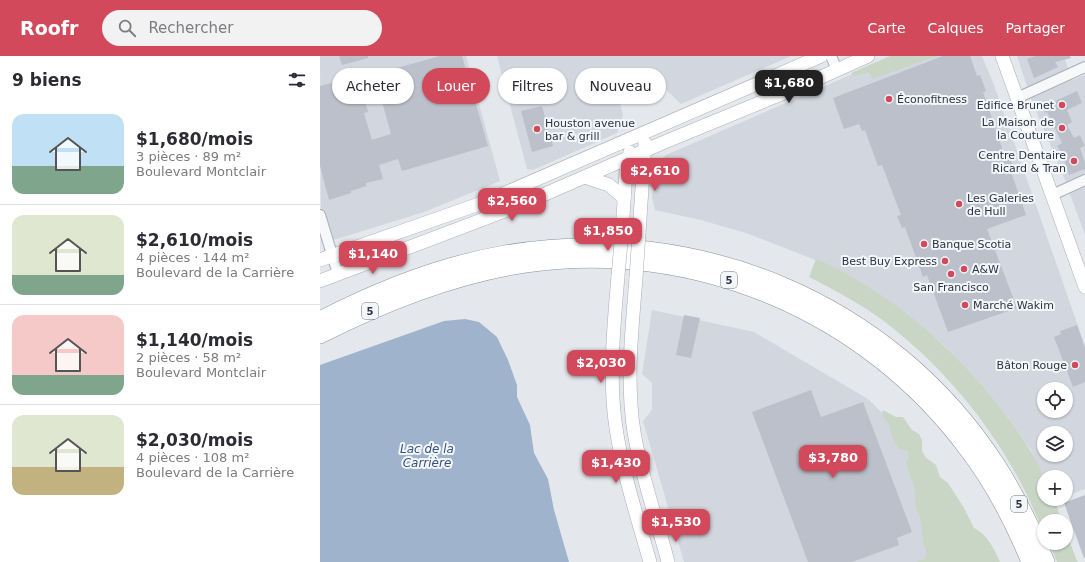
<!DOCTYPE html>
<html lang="fr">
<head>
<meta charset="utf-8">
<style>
	:root { --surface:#fff; --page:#f2f2f3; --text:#2b2b33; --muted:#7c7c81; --line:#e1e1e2; --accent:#d1495b }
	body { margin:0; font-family:"DejaVu Sans",sans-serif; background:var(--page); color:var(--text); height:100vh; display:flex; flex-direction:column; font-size:15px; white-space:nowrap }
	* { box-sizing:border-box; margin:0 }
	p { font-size:13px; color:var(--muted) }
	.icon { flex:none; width:22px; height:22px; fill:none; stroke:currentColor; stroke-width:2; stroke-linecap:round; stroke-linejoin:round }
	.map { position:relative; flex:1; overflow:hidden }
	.side { display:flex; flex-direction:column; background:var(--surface); width:320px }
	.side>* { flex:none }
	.banner { position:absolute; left:12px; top:12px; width:380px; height:36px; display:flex; gap:8px }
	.buttons { position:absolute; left:717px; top:326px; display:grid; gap:8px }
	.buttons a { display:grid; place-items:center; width:36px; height:36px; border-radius:50%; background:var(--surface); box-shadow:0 1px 3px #0004; font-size:20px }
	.price { position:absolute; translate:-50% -34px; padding:0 9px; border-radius:8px; background:var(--accent); color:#fff; font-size:13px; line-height:26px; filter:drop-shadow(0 1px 2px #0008) }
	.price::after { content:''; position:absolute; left:50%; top:24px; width:12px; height:9px; margin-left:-6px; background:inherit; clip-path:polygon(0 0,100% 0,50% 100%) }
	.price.current { background:#222; color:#fff }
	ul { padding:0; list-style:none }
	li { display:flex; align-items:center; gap:12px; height:100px; padding:0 12px }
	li+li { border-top:1px solid var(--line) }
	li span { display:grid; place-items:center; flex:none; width:112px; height:80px; border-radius:12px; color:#555 }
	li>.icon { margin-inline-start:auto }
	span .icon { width:48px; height:48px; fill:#fffc; stroke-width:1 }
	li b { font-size:17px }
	h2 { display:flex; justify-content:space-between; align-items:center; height:48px; padding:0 12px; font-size:17px }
	.tag { padding:0 14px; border-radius:18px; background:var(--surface); box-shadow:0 1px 3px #0004; font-size:14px; line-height:36px }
	.tag.current { background:var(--accent); color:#fff }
	header { display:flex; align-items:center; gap:24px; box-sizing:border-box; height:56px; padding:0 20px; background:var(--accent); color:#fff }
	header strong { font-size:19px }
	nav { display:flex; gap:22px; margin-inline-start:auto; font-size:14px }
	.search { width:280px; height:36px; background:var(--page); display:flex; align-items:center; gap:10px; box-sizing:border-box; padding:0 14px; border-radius:22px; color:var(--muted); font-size:15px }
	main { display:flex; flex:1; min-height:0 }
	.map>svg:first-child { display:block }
	.built { fill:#d2d6de; fill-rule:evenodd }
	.green { fill:#c9d6c5 }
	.water { fill:#9fb4cc }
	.building { fill:#bbc0ca }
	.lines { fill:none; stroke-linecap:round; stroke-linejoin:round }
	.street-casing { stroke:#a9aeb7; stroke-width:12 }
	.secondary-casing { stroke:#a9aeb7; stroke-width:14 }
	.highway-casing { stroke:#8b94a3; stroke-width:18 }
	.street { stroke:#f7f8fa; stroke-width:10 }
	.secondary { stroke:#fff; stroke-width:13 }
	.highway { stroke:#fff; stroke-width:17 }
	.secondary-bridge-casing { stroke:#a9aeb7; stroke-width:14; stroke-linecap:butt }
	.secondary-bridge { stroke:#fff; stroke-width:13 }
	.poi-dot { fill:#d1495b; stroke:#f4f6f9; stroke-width:1.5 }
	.labels { text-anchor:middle; stroke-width:4; stroke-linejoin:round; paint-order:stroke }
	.shield { fill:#f4f6f9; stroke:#676e7b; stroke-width:1 }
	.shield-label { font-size:10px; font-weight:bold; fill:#2b3445 }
	.poi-label { font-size:11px; fill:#2b3445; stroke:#f4f6f9; text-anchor:start }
	.water-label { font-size:12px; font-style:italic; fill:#34527a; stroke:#f4f6f9 }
</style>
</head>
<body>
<header>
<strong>Roofr</strong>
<div class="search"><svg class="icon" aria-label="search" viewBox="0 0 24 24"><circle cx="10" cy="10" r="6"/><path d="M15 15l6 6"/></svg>Rechercher</div>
<nav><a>Carte</a><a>Calques</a><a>Partager</a></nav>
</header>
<main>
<section class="side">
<h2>9 biens<svg class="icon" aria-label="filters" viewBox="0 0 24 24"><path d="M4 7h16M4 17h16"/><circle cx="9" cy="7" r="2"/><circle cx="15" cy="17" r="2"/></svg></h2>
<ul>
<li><span style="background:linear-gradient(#bfe0f5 65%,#7fa58c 0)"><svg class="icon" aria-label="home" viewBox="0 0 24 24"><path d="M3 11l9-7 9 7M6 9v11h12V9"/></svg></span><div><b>$1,680/mois</b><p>3 pièces · 89 m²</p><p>Boulevard Montclair</p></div></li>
<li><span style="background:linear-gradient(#dfe7d0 75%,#7fa58c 0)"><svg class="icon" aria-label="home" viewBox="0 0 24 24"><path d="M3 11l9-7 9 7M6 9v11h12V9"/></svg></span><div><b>$2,610/mois</b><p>4 pièces · 144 m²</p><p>Boulevard de la Carrière</p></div></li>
<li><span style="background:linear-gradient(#f6c9c9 75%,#7fa58c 0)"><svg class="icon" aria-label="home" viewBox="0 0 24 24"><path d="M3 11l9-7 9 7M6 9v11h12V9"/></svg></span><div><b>$1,140/mois</b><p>2 pièces · 58 m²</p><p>Boulevard Montclair</p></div></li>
<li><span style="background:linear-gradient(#dfe7d0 65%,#c2b280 0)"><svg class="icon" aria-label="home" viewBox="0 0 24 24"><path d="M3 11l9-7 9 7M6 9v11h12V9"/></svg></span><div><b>$2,030/mois</b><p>4 pièces · 108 m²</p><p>Boulevard de la Carrière</p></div></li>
</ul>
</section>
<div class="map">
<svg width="765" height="506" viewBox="0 0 765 506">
	<rect width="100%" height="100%" fill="#e4e7ec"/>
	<!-- built -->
	<g class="built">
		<polygon points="0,0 146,0 180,125 104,156 17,183 1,186"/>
		<polygon points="177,0 471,0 361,48 332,20 296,30 303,59 297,77 213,114 207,113"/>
		<path d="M574 0H662L674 29 765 290V433L746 440V421H724V423L711 394 688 361 660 327 624 289 586 258 541 226 513 211 429 178 381 164 335 154 332 141 338 108 346 99ZM724 333H746V355H724ZM724 377H746V399H724Z"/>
		<polygon points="697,0 744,0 752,24 765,19 765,179 745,124 712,45"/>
		<polygon points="332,254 434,276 548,343 587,381 661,483 599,506 364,506 323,365 332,354 332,327 322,318"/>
	</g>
	<!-- green -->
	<g class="green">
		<polygon points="570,0 617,0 552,23 549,16 533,20 531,17"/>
		<path d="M496 203C574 236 649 305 697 374 707 389 718 405 724 422 725 428 724 437 724 443H734L742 465H724V477C718 463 712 449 705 435 673 371 626 314 569 269 545 250 516 235 489 221Z"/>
		<path d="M563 354 576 361H583L592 374 599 378 602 384V395L606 402 616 409 620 421 628 427 644 452 654 472C667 478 674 493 680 506H596L604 503 607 498 604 489 600 461 596 451 594 431 586 407 589 400 587 394H581L574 386 569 369 562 358Z"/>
		<polygon points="746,476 757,505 758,506 737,506 729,487 746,487"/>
	</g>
	<!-- water -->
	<polygon class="water" points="145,263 159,266 177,281 188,304 197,329 197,341 210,369 214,397 228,423 234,454 249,506 0,506 0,309 124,265"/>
	<!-- building -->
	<g class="building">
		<polygon points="19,0 48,0 48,2 22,9"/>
		<polygon points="120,0 142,0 168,90 82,115 78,103 59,109 63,123 46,127 46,130 31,135 31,137 9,144 0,110 0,30 33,21 35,29 41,27 48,56 44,57 52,84 71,78 60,38 83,33 77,12"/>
		<polygon points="623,0 650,0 657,20 660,19 666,35 663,36 686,104 690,103 695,115 691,116 706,159 667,173 697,252 628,276 607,219 603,221 585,171 582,172 577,160 581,159 562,109 558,110 545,74 542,75 539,68 524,73 513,42"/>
		<polygon points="715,0 750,0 751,2 735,6 738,11 714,22 707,3"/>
		<polygon points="757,35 762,47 747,54 752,66 747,69 754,82 760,79 765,90 760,92 765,107 765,113 749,119 743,100 737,90 742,87 727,56 725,57 722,51"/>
		<polygon points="222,50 233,90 212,96 201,55"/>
		<polygon points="364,259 380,262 371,302 356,299"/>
		<polygon points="757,269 765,292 765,326 753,331 734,281 741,278 740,275"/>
		<polygon points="491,334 501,361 543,346 592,476 577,482 579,489 532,506 488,506 432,356"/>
		<polygon points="765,439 765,501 764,502 744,447"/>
	</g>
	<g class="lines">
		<!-- street casing -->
		<g class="street-casing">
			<g id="street">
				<polyline points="511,0 517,14"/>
				<polyline points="697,42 765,11"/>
				<polyline points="732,139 765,124"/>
				<polyline points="0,159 18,218"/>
			</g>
		</g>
		<!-- secondary casing -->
		<g class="secondary-casing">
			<g id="secondary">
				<polyline points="682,0 765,231"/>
				<polyline points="265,121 289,129 304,142"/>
				<polyline points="302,175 306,116 310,96"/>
				<polyline points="319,177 325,87"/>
				<polyline points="0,204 162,147 501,0"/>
				<path d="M298 220C294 267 289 317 295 365 301 412 317 460 330 506"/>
				<path d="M316 222C312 273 306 325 314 376 321 420 337 463 348 506"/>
				<polyline points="0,225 193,152 347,85 488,27 548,0"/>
			</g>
		</g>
		<!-- highway casing -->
		<g class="highway-casing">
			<g id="highway">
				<path d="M0 264C58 234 121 209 185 198 376 165 570 245 676 408 696 439 712 472 726 506"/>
				<path d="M0 279C65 246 133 219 205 208 375 183 547 257 648 394 674 428 694 467 710 506"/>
			</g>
		</g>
		<!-- street -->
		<use href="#street" class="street"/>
		<!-- secondary -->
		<use href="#secondary" class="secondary"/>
		<!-- highway -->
		<use href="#highway" class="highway"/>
		<!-- secondary-bridge casing -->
		<g class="secondary-bridge-casing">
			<g id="secondary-bridge">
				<polyline points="298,220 302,175"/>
				<polyline points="316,222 319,177"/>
			</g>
		</g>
		<!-- secondary-bridge -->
		<use href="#secondary-bridge" class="secondary-bridge"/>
	</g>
	<!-- markers -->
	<g class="poi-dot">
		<circle cx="569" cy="43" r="4"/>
		<circle cx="742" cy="49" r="4"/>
		<circle cx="742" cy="72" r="4"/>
		<circle cx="217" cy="73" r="4"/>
		<circle cx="754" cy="105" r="4"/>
		<circle cx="639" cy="148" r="4"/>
		<circle cx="604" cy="188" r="4"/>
		<circle cx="625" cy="205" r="4"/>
		<circle cx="644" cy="213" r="4"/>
		<circle cx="631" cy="218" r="4"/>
		<circle cx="645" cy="249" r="4"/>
		<circle cx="755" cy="309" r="4"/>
	</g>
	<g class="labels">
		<!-- shield labels -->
		<g class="shield">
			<rect x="401" y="216" width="16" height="16" rx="3"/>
			<rect x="42" y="247" width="16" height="16" rx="3"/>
			<rect x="691" y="440" width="16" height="16" rx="3"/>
		</g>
		<g class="shield-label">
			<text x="409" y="228">5</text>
			<text x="50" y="259">5</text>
			<text x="699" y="452">5</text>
		</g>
		<!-- poi labels -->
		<g class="poi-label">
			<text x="577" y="47">Éconofitness</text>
			<text x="734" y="53" text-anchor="end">Edifice Brunet</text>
			<text x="734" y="70" text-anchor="end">La Maison de<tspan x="734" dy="13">la Couture</tspan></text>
			<text x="225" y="71">Houston avenue<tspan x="225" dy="13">bar &amp; grill</tspan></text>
			<text x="746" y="103" text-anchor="end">Centre Dentaire<tspan x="746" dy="13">Ricard &amp; Tran</tspan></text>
			<text x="647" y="146">Les Galeries<tspan x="647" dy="13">de Hull</tspan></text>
			<text x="612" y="192">Banque Scotia</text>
			<text x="617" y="209" text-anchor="end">Best Buy Express</text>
			<text x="652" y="217">A&amp;W</text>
			<text x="631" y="235" text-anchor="middle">San Francisco</text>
			<text x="653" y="253">Marché Wakim</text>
			<text x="747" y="313" text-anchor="end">Bâton Rouge</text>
		</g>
		<!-- water labels -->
		<g class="water-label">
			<text x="107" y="397">Lac de la<tspan x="107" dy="14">Carrière</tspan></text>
		</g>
	</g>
</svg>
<div class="buttons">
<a><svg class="icon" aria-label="locate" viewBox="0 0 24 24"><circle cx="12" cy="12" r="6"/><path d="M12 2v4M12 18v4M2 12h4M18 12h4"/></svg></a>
<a><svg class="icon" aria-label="layers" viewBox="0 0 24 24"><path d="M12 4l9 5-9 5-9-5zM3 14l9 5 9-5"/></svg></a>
<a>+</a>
<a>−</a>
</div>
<b class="price current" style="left:469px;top:48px">$1,680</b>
<b class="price" style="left:335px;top:136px">$2,610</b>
<b class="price" style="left:192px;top:166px">$2,560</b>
<b class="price" style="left:288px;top:196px">$1,850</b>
<b class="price" style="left:53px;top:219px">$1,140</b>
<b class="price" style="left:281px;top:328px">$2,030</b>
<b class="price" style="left:513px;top:423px">$3,780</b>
<b class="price" style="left:296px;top:428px">$1,430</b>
<b class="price" style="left:356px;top:487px">$1,530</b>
<div class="banner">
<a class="tag">Acheter</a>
<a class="tag current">Louer</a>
<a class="tag">Filtres</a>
<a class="tag">Nouveau</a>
</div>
</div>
</main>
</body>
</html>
